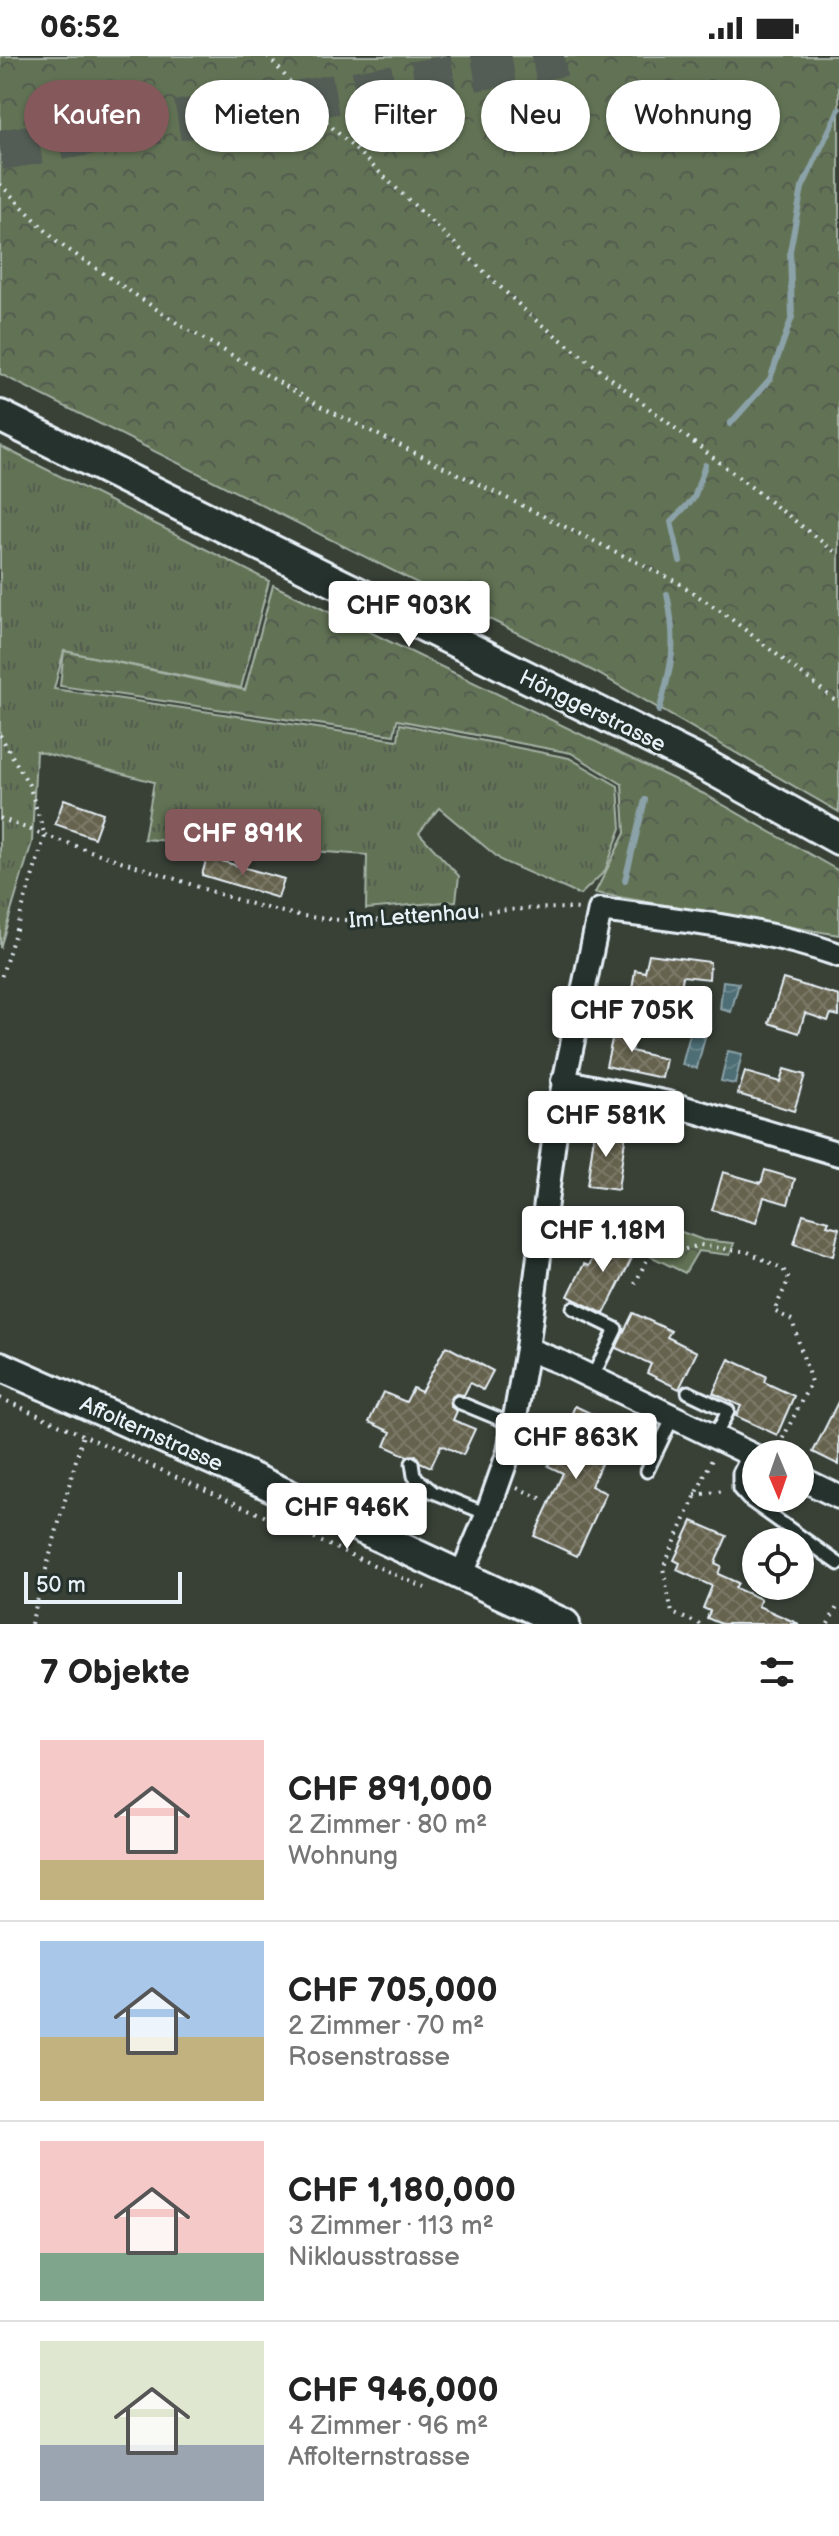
<!DOCTYPE html>
<html lang="de">
<head>
<meta charset="utf-8">
<style>
	:root { --surface:#fff; --page:#f6f6f6; --text:#222; --muted:#767676; --line:#e0e0e0; --accent:#85585c }
	body { margin:0; font-family:"Balsamiq Sans",sans-serif; background:var(--page); color:var(--text); height:100vh; display:flex; flex-direction:column; font-size:30px; white-space:nowrap }
	* { box-sizing:border-box; margin:0 }
	p { font-size:26px; color:var(--muted) }
	.icon { flex:none; width:44px; height:44px; fill:none; stroke:currentColor; stroke-width:2; stroke-linecap:round; stroke-linejoin:round }
	.map { position:relative; height:1568px; overflow:hidden }
	.details { display:flex; flex-direction:column; background:var(--surface); flex:1 }
	.details>* { flex:none }
	.banner { position:absolute; left:24px; top:24px; width:792px; height:72px; display:flex; gap:16px }
	.needle { width:52px; rotate:178deg }
	.controls { position:absolute; left:742px; top:1384px; display:grid; gap:16px }
	.controls a { display:grid; place-items:center; width:72px; height:72px; border-radius:50%; background:var(--surface); box-shadow:0 2px 6px #0004; font-size:40px }
	.scale { position:absolute; left:24px; bottom:20px; width:158px; box-sizing:border-box; padding-left:8px; border:4px solid #e8f1f8; border-top:0; font-size:22px; line-height:28px; white-space:nowrap; color:#e8f1f8; -webkit-text-stroke:6px #26332d; paint-order:stroke }
	.price { position:absolute; translate:-50% -68px; padding:0 18px; border-radius:8px; background:#fff; color:#222; font-size:26px; line-height:52px; filter:drop-shadow(0 2px 4px #0008) }
	.price::after { content:''; position:absolute; left:50%; top:48px; width:24px; height:18px; margin-left:-12px; background:inherit; clip-path:polygon(0 0,100% 0,50% 100%) }
	.price.active { background:var(--accent); color:#fff }
	ul { padding:0; list-style:none }
	li { display:flex; align-items:center; gap:24px; height:200px; padding:0 40px }
	li+li { border-top:2px solid var(--line) }
	li span { display:grid; place-items:center; flex:none; width:224px; height:160px; border-radius:0px; color:#555 }
	li>.icon { margin-inline-start:auto }
	span .icon { width:96px; height:96px; fill:#fffc; stroke-width:1 }
	li b { font-size:34px }
	h2 { display:flex; justify-content:space-between; align-items:center; height:96px; padding:0 40px; font-size:34px }
	.pill { padding:0 28px; border-radius:36px; background:var(--surface); box-shadow:0 2px 6px #0004; font-size:28px; line-height:72px }
	.pill.active { background:var(--accent); color:#fff }
	.status { display:flex; justify-content:space-between; align-items:center; height:56px; padding:0 40px; background:var(--surface); direction:ltr }
	.status svg { height:22px; fill:currentColor }
	.map>svg:first-child { display:block }
	.grass { fill:url(#grass-tufts); stroke:#a5b2a6; stroke-width:2 }
	.forest { fill:url(#forest-crowns); stroke:#a5b2a6; stroke-width:2 }
	.water { fill:url(#water-waves); stroke:#8ba2a9; stroke-width:2 }
	.lines { fill:none; stroke-linecap:round; stroke-linejoin:round }
	.stream { stroke:#8ba2a9; stroke-width:6 }
	.building { fill:url(#building-cross-hatch); stroke:#e8f1f8; stroke-width:2 }
	.motorway-tunnel { stroke:#535b54; stroke-width:40; stroke-dasharray:40 20; stroke-linecap:butt }
	.service-casing { stroke:#e8f1f8; stroke-width:17 }
	.minor-casing { stroke:#e8f1f8; stroke-width:28 }
	.tertiary-casing { stroke:#e8f1f8; stroke-width:34 }
	.secondary-casing { stroke:#e8f1f8; stroke-width:36 }
	.path { stroke:#e8f1f8; stroke-width:4; stroke-dasharray:2 6; stroke-linecap:butt }
	.service { stroke:#26332d; stroke-width:11 }
	.minor { stroke:#26332d; stroke-width:22 }
	.tertiary { stroke:#26332d; stroke-width:28 }
	.secondary { stroke:#26332d; stroke-width:30 }
	.labels { text-anchor:middle; stroke-width:6; stroke-linejoin:round; paint-order:stroke }
	.street-label { font-size:22px; fill:#e8f1f8; stroke:#26332d }
</style>
</head>
<body>
<div class="status"><b>06:52</b><svg viewBox="0 0 49 12"><path d="M0 12V9h3v3zM5 12V6h3v6zM10 12V3h3v9zM15 12V0h3v12zM26 1h20v11H26zM47 4h2v5h-2z"/></svg></div>
<div class="map">
<svg width="839" height="1568" viewBox="0 0 839 1568">
	<defs>
		<pattern id="grass-tufts" width="24" height="20" patternUnits="userSpaceOnUse" patternTransform="scale(2)"><rect width="24" height="20" fill="#627355"/><path d="M3 7l-1-3M5 7V3M7 7l1-3M15 17l-1-3M17 17v-4M19 17l1-3" fill="none" stroke="#535b4f"/></pattern>
		<pattern id="forest-crowns" width="20" height="18" patternUnits="userSpaceOnUse" patternTransform="scale(2)"><rect width="20" height="18" fill="#627355"/><path d="M2 6a3 3 0 1 1 6 0M12 15a3 3 0 1 1 6 0" fill="none" stroke="#535b4f"/></pattern>
		<pattern id="water-waves" width="16" height="10" patternUnits="userSpaceOnUse" patternTransform="scale(2)"><rect width="16" height="10" fill="#4d6e74"/><path d="M0 5q4-4 8 0t8 0" fill="none" stroke="#678389"/></pattern>
		<pattern id="building-cross-hatch" width="8" height="8" patternUnits="userSpaceOnUse" patternTransform="scale(2)"><rect width="8" height="8" fill="#65624e"/><path d="M0 0l8 8M0 8l8-8" fill="none" stroke="#7b7968"/></pattern>
	</defs>
	<rect width="100%" height="100%" fill="#394137"/>
	<filter id="ink" filterUnits="userSpaceOnUse"><feTurbulence type="fractalNoise" baseFrequency=".0125" numOctaves="2"/><feDisplacementMap in="SourceGraphic" scale="16" xChannelSelector="R" yChannelSelector="G"/><feConvolveMatrix kernelMatrix="1 2 1 2 8 2 1 2 1" color-interpolation-filters="sRGB"/></filter>
	<g filter="url(#ink)">
		<!-- grass -->
		<polygon class="grass" points="0,390 269,525 241,632 64,595 54,633 398,684 400,668 569,702 618,730 621,772 605,815 580,839 502,805 439,752 419,777 459,820 456,845 366,853 367,799 144,783 154,726 36,695 32,786 0,892"/>
		<!-- forest -->
		<g class="forest">
			<polygon points="0,0 839,0 839,756 597,617 0,318"/>
			<polygon points="273,529 704,738 839,815 839,879 595,837 625,777 622,728 571,697 397,664 394,679 60,630 64,595 245,634"/>
			<polygon points="671,1172 703,1184 734,1187 730,1199 698,1195 685,1217 650,1200 660,1181 665,1183"/>
		</g>
		<!-- water -->
		<g class="water">
			<polygon points="723,925 739,927 731,956 720,953"/>
			<polygon points="690,978 705,981 697,1012 682,1009"/>
			<polygon points="728,995 742,998 735,1028 721,1025"/>
		</g>
		<g class="lines">
			<!-- stream -->
			<g class="stream">
				<polyline points="730,368 770,323 792,261 790,195 802,132 839,53"/>
				<polyline points="680,505 671,466 694,442 705,409"/>
				<path d="M659 655C673 606 677 588 667 538"/>
				<polyline points="625,824 645,744"/>
			</g>
		</g>
		<!-- building -->
		<g class="building">
			<polygon points="64,743 103,757 94,782 55,768"/>
			<polygon points="207,801 284,823 278,842 202,819"/>
			<polygon points="649,898 710,906 709,923 683,920 679,943 632,934 635,914 645,916"/>
			<polygon points="783,923 839,940 839,960 831,958 828,965 805,957 799,977 769,967"/>
			<polygon points="616,966 636,970 631,995 666,1003 662,1022 606,1010"/>
			<polygon points="784,1013 805,1019 794,1055 738,1038 745,1016 780,1026"/>
			<polygon points="595,1072 626,1076 618,1134 587,1130"/>
			<polygon points="765,1114 795,1123 788,1148 764,1141 756,1167 712,1154 723,1116 761,1127"/>
			<polygon points="803,1158 829,1165 827,1169 839,1172 833,1200 794,1188"/>
			<polygon points="605,1176 637,1192 604,1258 568,1240 584,1208 589,1210"/>
			<polygon points="633,1257 671,1275 667,1281 697,1296 679,1333 647,1317 651,1308 616,1292"/>
			<polygon points="446,1290 493,1315 483,1334 470,1327 464,1339 456,1338 451,1342 451,1351 457,1355 453,1364 475,1373 463,1399 441,1389 431,1411 420,1406 416,1399 407,1400 385,1390 391,1376 369,1366 383,1336 406,1346 413,1332 421,1336"/>
			<polygon points="729,1303 766,1320 764,1326 794,1340 777,1379 736,1360 741,1350 713,1337"/>
			<polygon points="839,1344 839,1409 813,1396"/>
			<polygon points="575,1350 618,1370 591,1430 606,1437 577,1500 534,1480 563,1417 548,1410"/>
			<polygon points="692,1465 727,1480 715,1507 721,1510 718,1518 738,1527 735,1532 761,1543 758,1550 799,1568 721,1568 707,1562 710,1555 703,1552 712,1530 677,1514 680,1507 674,1504"/>
		</g>
		<g class="lines">
			<!-- motorway-tunnel -->
			<polyline class="motorway-tunnel" points="0,94 564,0"/>
			<!-- service casing -->
			<g class="service-casing">
				<g id="service">
					<polyline points="573,1252 616,1273 592,1322"/>
					<polyline points="688,1336 728,1355 715,1381"/>
					<polyline points="458,1346 514,1369"/>
					<polyline points="749,1397 739,1417 739,1433 748,1443 839,1508"/>
					<polyline points="412,1407 414,1420 433,1436 487,1458"/>
					<polyline points="647,1415 673,1361"/>
				</g>
			</g>
			<!-- minor casing -->
			<g class="minor-casing">
				<g id="minor">
					<polyline points="563,1025 668,1047 839,1098"/>
					<polyline points="527,1293 560,1306 756,1401"/>
					<polyline points="800,1422 839,1441"/>
					<path d="M461 1520 485 1464 509 1396 527 1293 557 1061 600 854C679 864 763 872 839 899"/>
				</g>
			</g>
			<!-- tertiary casing -->
			<g class="tertiary-casing">
				<polyline id="tertiary" points="0,1310 255,1423 565,1568"/>
			</g>
			<!-- secondary casing -->
			<g class="secondary-casing">
				<polyline id="secondary" points="0,360 705,709 839,783"/>
			</g>
			<!-- path -->
			<g class="path">
				<polyline points="268,0 317,57 533,262 839,499"/>
				<polyline points="0,128 57,186 183,271 322,351 679,527 730,562 839,647"/>
				<polyline points="0,679 29,729 45,780 0,925"/>
				<path d="M0 762C55 784 111 802 167 820 224 840 283 862 344 864 423 868 501 848 581 853"/>
				<polyline points="566,1160 632,1169 657,1182 635,1228"/>
				<polyline points="655,1186 679,1195 700,1189 748,1196 783,1213 789,1223 774,1255 792,1264 811,1326 776,1396"/>
				<polyline points="0,1342 425,1532"/>
				<polyline points="517,1432 545,1444"/>
				<polyline points="695,1439 724,1435"/>
				<polyline points="31,1568 84,1375"/>
				<polyline points="700,1568 672,1557 663,1512 713,1401"/>
				<polyline points="828,1568 839,1547"/>
			</g>
			<!-- service -->
			<use href="#service" class="service"/>
			<!-- minor -->
			<use href="#minor" class="minor"/>
			<!-- tertiary -->
			<use href="#tertiary" class="tertiary"/>
			<!-- secondary -->
			<use href="#secondary" class="secondary"/>
		</g>
	</g>
	<g class="labels">
		<!-- street labels -->
		<g class="street-label">
			<text transform="translate(593 654) rotate(26)" y="8">Hönggerstrasse</text>
			<text transform="translate(414 859) rotate(-4)" y="8">Im Lettenhau</text>
			<text transform="translate(152 1377) rotate(24)" y="8">Affolternstrasse</text>
		</g>
	</g>
</svg>
<div class="controls">
<a><svg class="needle" viewBox="-14 -14 28 28"><path d="M0-13l5 13h-10z" fill="#e53935"/><path d="M0 13l5-13h-10z" fill="#767676"/></svg></a>
<a><svg class="icon" aria-label="locate" viewBox="0 0 24 24"><circle cx="12" cy="12" r="6"/><path d="M12 2v4M12 18v4M2 12h4M18 12h4"/></svg></a>
</div>
<div class="scale">50 m</div>
<b class="price" style="left:409px;top:593px">CHF 903K</b>
<b class="price active" style="left:243px;top:821px">CHF 891K</b>
<b class="price" style="left:632px;top:998px">CHF 705K</b>
<b class="price" style="left:606px;top:1103px">CHF 581K</b>
<b class="price" style="left:603px;top:1218px">CHF 1.18M</b>
<b class="price" style="left:576px;top:1425px">CHF 863K</b>
<b class="price" style="left:347px;top:1495px">CHF 946K</b>
<div class="banner">
<a class="pill active">Kaufen</a>
<a class="pill">Mieten</a>
<a class="pill">Filter</a>
<a class="pill">Neu</a>
<a class="pill">Wohnung</a>
</div>
</div>
<section class="details">
<h2>7 Objekte<svg class="icon" aria-label="filters" viewBox="0 0 24 24"><path d="M4 7h16M4 17h16"/><circle cx="9" cy="7" r="2"/><circle cx="15" cy="17" r="2"/></svg></h2>
<ul>
<li><span style="background:linear-gradient(#f6c9c9 75%,#c2b280 0)"><svg class="icon" aria-label="home" viewBox="0 0 24 24"><path d="M3 11l9-7 9 7M6 9v11h12V9"/></svg></span><div><b>CHF 891,000</b><p>2 Zimmer · 80 m²</p><p>Wohnung</p></div></li>
<li><span style="background:linear-gradient(#a9c7e8 60%,#c2b280 0)"><svg class="icon" aria-label="home" viewBox="0 0 24 24"><path d="M3 11l9-7 9 7M6 9v11h12V9"/></svg></span><div><b>CHF 705,000</b><p>2 Zimmer · 70 m²</p><p>Rosenstrasse</p></div></li>
<li><span style="background:linear-gradient(#f6c9c9 70%,#7fa58c 0)"><svg class="icon" aria-label="home" viewBox="0 0 24 24"><path d="M3 11l9-7 9 7M6 9v11h12V9"/></svg></span><div><b>CHF 1,180,000</b><p>3 Zimmer · 113 m²</p><p>Niklausstrasse</p></div></li>
<li><span style="background:linear-gradient(#dfe7d0 65%,#9aa5b1 0)"><svg class="icon" aria-label="home" viewBox="0 0 24 24"><path d="M3 11l9-7 9 7M6 9v11h12V9"/></svg></span><div><b>CHF 946,000</b><p>4 Zimmer · 96 m²</p><p>Affolternstrasse</p></div></li>
</ul>
</section>
</body>
</html>
